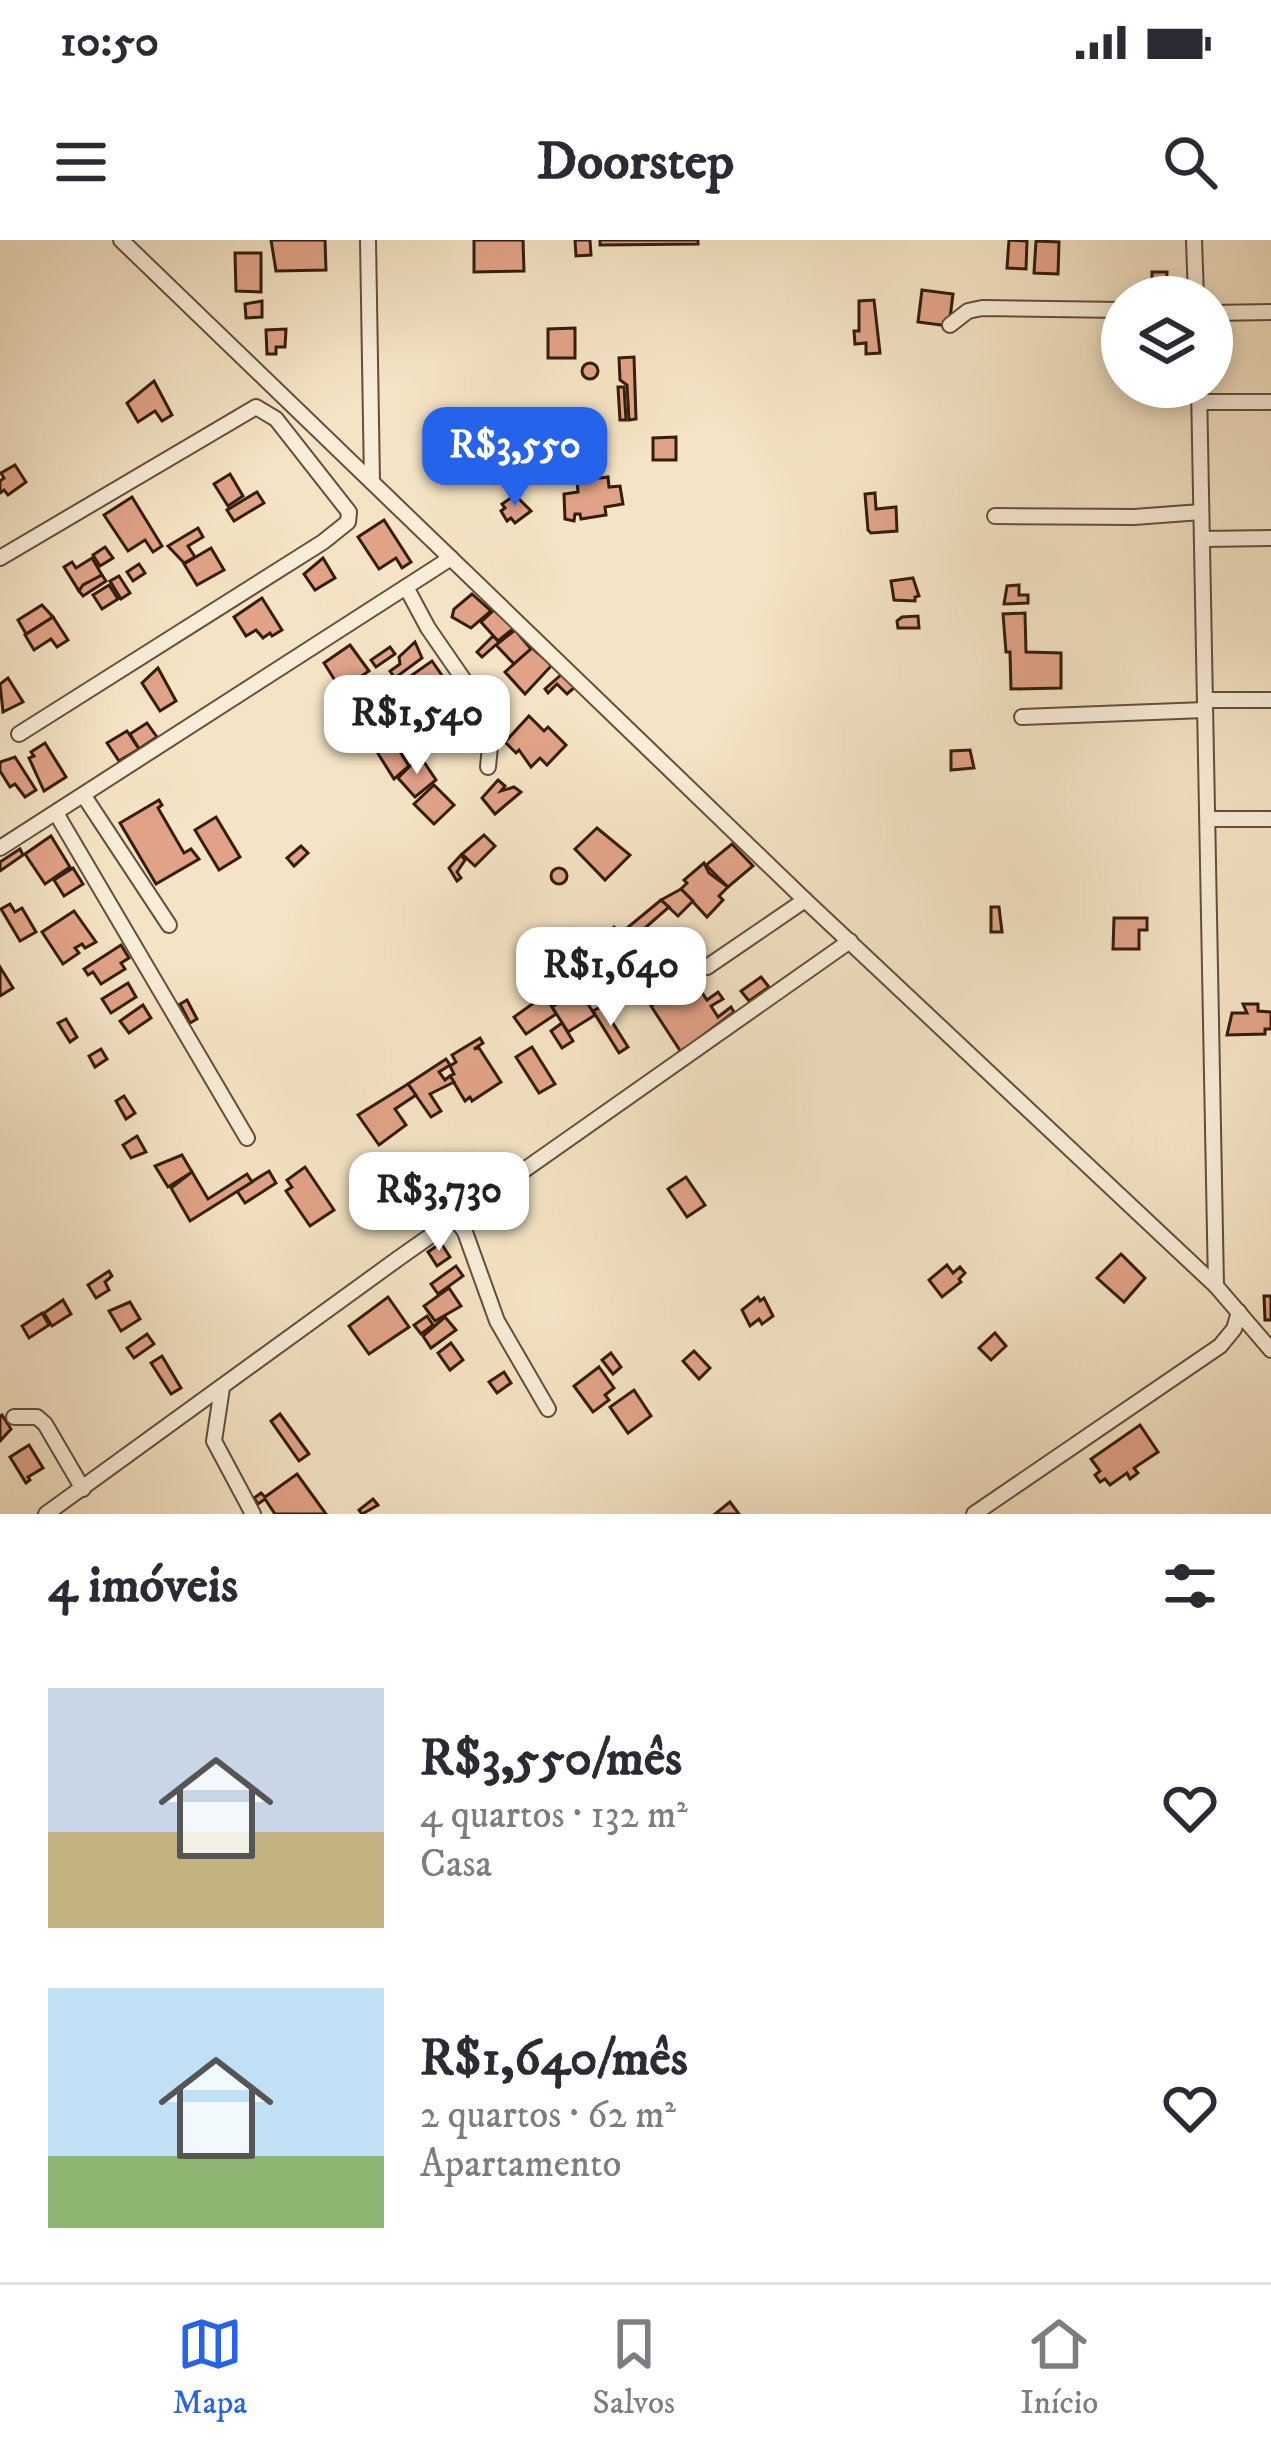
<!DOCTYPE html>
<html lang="pt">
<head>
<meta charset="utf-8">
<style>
	:root { --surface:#fff; --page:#f2f2f3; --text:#2b2b33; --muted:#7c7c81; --line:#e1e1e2; --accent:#2563eb }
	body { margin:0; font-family:"IM FELL DW Pica",serif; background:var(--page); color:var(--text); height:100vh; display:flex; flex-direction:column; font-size:45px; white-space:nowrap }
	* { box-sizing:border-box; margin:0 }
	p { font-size:39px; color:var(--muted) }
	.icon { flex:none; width:66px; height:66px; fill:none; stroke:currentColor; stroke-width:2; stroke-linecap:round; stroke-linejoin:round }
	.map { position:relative; height:1274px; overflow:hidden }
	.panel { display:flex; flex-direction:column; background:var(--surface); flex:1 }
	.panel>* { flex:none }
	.buttons { position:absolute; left:1101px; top:36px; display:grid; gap:24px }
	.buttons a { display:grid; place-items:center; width:132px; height:132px; border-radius:50%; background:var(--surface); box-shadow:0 6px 18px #0003; font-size:60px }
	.price { position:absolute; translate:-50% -102px; padding:0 27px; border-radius:24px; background:#fff; color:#222; font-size:39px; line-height:78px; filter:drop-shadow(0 3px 6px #0008) }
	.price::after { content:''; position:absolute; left:50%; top:72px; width:36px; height:27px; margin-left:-18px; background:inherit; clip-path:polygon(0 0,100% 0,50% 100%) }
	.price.selected { background:var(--accent); color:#fff }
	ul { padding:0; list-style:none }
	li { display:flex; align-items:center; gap:36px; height:300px; padding:0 48px }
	li span { display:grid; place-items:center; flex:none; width:336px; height:240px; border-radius:0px; color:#555 }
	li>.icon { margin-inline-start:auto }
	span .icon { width:144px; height:144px; fill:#fffc; stroke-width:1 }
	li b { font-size:51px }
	h2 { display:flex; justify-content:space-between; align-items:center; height:144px; padding:0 48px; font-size:51px }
	.status { display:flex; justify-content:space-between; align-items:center; height:84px; padding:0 60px; background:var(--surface); direction:ltr }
	.status svg { height:33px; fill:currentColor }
	header { display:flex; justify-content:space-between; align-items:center; height:156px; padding:0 48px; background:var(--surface); font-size:54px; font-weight:800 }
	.tab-bar { display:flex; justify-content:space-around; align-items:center; height:168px; border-top:3px solid var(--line); background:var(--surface); font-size:33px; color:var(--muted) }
	.tab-bar a { display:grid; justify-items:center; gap:6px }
	.tab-bar .selected { color:var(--accent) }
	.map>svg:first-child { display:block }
	.building { fill:#e1a387; stroke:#351c0c; stroke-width:3 }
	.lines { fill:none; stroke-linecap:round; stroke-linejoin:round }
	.minor-casing { stroke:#654e3a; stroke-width:18 }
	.minor { stroke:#f8edd9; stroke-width:14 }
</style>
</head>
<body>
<div class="status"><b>10:50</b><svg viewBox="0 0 49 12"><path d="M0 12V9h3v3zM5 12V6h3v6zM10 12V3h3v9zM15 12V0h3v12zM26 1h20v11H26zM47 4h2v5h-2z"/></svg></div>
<header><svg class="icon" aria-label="menu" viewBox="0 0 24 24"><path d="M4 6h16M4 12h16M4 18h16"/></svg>Doorstep<svg class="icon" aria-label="search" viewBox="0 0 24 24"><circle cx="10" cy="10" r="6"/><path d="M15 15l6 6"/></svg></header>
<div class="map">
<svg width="1271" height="1274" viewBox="0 0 1271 1274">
	<rect width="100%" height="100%" fill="#f4e3c4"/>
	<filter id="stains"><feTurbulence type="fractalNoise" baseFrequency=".00167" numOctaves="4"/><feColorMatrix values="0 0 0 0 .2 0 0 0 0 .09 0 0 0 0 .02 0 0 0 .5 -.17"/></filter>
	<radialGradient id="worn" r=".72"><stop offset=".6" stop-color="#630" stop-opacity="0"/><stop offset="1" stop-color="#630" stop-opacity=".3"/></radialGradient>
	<!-- building -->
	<g class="building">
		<polygon points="271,0 325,0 326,30 276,31"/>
		<polygon points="474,0 523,0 524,31 474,32"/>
		<polygon points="575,0 590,0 591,15 576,16"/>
		<polygon points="600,0 698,0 698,4 600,5"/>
		<polygon points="1009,0 1027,1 1026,29 1007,28"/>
		<polygon points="1036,1 1059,2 1058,34 1034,33"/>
		<polygon points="235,13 261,13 261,52 236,51"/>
		<polygon points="1152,32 1167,32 1166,57 1152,57"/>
		<polygon points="922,50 953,54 949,86 918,82"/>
		<polygon points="874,60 880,113 866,114 866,103 855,104 854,91 859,91 859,61"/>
		<polygon points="262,61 262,77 246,78 245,64"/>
		<polygon points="575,88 575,118 548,118 548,89"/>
		<polygon points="286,89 285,107 276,107 276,114 267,114 266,90"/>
		<polygon points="634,117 636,179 629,180 627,145 620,140 619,118"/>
		<circle cx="590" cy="131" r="8"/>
		<polygon points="154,141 172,175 162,181 155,171 138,182 127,163"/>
		<polygon points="618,147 624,147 626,180 620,180"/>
		<polygon points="538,185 544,185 544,192 538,192 538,226 506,227 506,219 502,219 501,194 532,195 532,189 538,189"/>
		<polygon points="676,197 676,220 653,220 653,198"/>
		<polygon points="15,225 26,242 8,255 4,250 0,253 0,241 4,238 1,233"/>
		<polygon points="230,234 243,256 228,266 214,244"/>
		<polygon points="608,237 609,247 620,246 623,264 605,267 606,275 581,279 580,274 575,274 574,281 565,279 564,254 578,252 577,241"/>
		<polygon points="257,252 264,263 234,281 227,270"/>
		<polygon points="875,253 876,269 896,267 897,291 871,293 868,290 865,254"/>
		<polygon points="515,255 531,271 515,283 511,278 507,281 501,271 505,268 502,264"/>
		<polygon points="132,257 162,306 153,312 145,300 128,311 104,275"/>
		<polygon points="384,280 411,322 402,328 396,318 379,329 358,297"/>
		<polygon points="198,288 203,297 188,306 195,317 184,323 168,306"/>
		<polygon points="105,307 113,318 100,326 93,315"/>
		<polygon points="211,308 224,330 197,345 184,324"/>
		<polygon points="92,318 102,335 79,351 64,327 72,322 76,328"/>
		<polygon points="323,318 335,338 315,350 304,334"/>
		<polygon points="139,324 145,333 133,341 127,332"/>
		<polygon points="102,335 106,341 83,356 79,351 83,345"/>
		<polygon points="119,336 130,353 121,359 110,341"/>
		<polygon points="913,338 919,356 915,357 915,361 894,360 891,341"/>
		<polygon points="109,345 118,359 102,369 93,355"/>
		<polygon points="1019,345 1019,355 1028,355 1028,363 1004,364 1007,346"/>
		<polygon points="472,354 491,371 471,388 452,377 454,369"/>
		<polygon points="262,358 282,390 272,396 270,393 263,398 256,390 246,396 234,377"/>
		<polygon points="42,365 53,377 26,394 18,380"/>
		<polygon points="494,370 514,388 498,401 481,382"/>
		<polygon points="1025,373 1026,412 1061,413 1061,448 1011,449 1010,412 1006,412 1003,374"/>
		<polygon points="918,376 919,388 898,388 897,381 902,377"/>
		<polygon points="53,377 68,400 57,407 51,399 34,410 25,395"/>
		<polygon points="515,390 531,409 514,424 496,405"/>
		<polygon points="493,396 499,402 482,417 477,412"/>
		<polygon points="415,402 422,418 395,438 390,431 400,424 399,417"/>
		<polygon points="350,405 369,431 341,450 324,423"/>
		<polygon points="390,407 395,414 376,427 371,420"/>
		<polygon points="532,408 552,425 525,454 505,432"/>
		<polygon points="432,421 457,457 432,473 405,440"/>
		<polygon points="158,428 176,461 160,471 142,443"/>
		<polygon points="562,434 575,447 567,454 557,444 548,453 545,449"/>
		<polygon points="8,438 23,462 3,472 0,444"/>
		<polygon points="350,446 362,465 352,471 340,452"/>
		<polygon points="365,463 370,471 361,476 367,485 362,488 352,471"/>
		<polygon points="529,476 544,491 548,487 566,505 547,525 540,518 531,527 519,510 516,513 505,502"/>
		<polygon points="147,483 157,497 139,509 130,494"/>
		<polygon points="127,491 139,509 119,521 107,503"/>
		<polygon points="403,493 410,503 399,510 409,526 394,539 372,504 387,497 386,503"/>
		<polygon points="45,503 66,537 44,551 29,518 34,516 31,512"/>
		<polygon points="970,510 974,528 951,530 951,511"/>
		<polygon points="420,516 436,540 415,557 398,538"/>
		<polygon points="15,517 36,550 25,557 15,544 10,547 0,531 0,522"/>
		<polygon points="498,540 505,546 501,551 514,547 521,552 495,574 482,558"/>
		<polygon points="434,545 454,565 434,584 414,564"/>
		<polygon points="159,560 162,565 158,568 184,613 191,609 199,619 156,644 120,583"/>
		<polygon points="216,577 240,617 219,630 195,590"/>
		<polygon points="597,588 630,615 605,640 575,609"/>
		<polygon points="484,595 495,606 475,626 462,614"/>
		<polygon points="51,596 70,627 45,644 25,614"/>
		<polygon points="732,604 753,626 728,647 706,625"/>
		<polygon points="301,606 308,613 294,626 287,618"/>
		<polygon points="20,609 23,615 0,631 0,622"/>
		<polygon points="461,615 465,620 457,632 461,638 457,641 449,628"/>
		<polygon points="704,623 709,633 728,647 719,656 723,660 707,677 681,649 687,643 684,640"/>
		<polygon points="73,628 83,644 64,656 54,640"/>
		<circle cx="559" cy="636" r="8"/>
		<polygon points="681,649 693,661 678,676 661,660"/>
		<polygon points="661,660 669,667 622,708 619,704 614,708 610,702"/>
		<polygon points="10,664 15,672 22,668 36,692 20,701 1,669"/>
		<polygon points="991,667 999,667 1002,692 991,692"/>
		<polygon points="74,671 96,702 85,708 82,704 75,708 79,713 63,724 42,692"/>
		<polygon points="1114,678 1147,678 1147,690 1139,690 1139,709 1113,709"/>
		<polygon points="614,687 620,694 601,710 596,702"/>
		<polygon points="635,699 656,722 645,729 632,710 630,702"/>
		<polygon points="121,705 129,718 121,723 125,729 101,744 93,732 88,735 84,729"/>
		<polygon points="614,707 624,723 617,728 606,712"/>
		<polygon points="0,727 13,748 0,756"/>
		<polygon points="761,737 769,747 749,761 741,751"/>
		<polygon points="666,738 677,753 695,742 707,760 718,752 723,759 711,766 718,777 731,767 734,772 681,812 651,766 668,755 660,742"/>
		<polygon points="128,743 136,757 111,773 102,759"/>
		<polygon points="579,750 595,775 568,792 552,767"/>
		<polygon points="545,755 556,774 526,794 514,777"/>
		<polygon points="187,760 197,779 190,783 180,764"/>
		<polygon points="1243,764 1258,764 1258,771 1271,772 1271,789 1265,789 1265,794 1227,795 1232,773 1247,773"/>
		<polygon points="143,765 151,778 129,793 120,781"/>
		<polygon points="602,766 628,807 619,813 593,771"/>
		<polygon points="66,779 77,797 70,802 58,783"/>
		<polygon points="562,783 573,801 562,808 551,791"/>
		<polygon points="480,798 483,803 474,809 479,808 501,842 472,861 470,857 465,861 450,836 454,834 450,826 456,822 452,815"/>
		<polygon points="532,807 555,844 539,853 516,817"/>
		<polygon points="101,809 107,819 95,827 89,816"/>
		<polygon points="446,819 450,825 439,832 445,840 450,836 454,842 430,854 441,871 431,877 408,844"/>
		<polygon points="408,844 416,855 395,869 406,885 379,905 358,875"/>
		<polygon points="124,856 135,873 126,879 116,861"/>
		<polygon points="137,896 146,912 131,918 123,905"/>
		<polygon points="182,915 192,932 168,947 155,926"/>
		<polygon points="305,927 334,970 310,986 286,951 292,947 287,940"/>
		<polygon points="269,931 276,943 245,963 237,951"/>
		<polygon points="192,932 208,959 247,934 252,942 190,981 171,948"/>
		<polygon points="686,937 705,965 687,977 668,949"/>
		<polygon points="441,1003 450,1017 437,1026 428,1012"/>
		<polygon points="1121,1014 1145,1038 1124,1062 1097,1038"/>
		<polygon points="947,1025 953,1033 960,1027 965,1033 959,1039 961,1042 942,1057 929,1040"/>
		<polygon points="456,1026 463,1036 438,1054 431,1044"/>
		<polygon points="109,1031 112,1036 105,1042 109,1050 96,1058 88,1045"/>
		<polygon points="449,1048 461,1066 435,1081 424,1066"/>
		<polygon points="1264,1056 1271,1056 1271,1080 1265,1080"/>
		<polygon points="388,1057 409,1087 369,1114 349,1086"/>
		<polygon points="758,1057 760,1061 764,1058 773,1076 762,1084 759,1079 750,1086 742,1070"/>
		<polygon points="63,1060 71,1074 52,1086 44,1073"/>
		<polygon points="130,1062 140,1079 121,1091 109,1071"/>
		<polygon points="42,1073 49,1085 29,1098 22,1086"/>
		<polygon points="427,1076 433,1085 421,1094 414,1085"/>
		<polygon points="445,1077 456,1090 431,1108 423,1096"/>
		<polygon points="995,1093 1006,1106 991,1120 979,1108"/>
		<polygon points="147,1094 154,1104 134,1118 127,1108"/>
		<polygon points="451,1103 463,1120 450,1130 438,1113"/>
		<polygon points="694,1111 710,1128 699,1139 683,1121"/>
		<polygon points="611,1113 621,1127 613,1134 602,1120"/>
		<polygon points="162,1116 181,1148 171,1154 151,1123"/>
		<polygon points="599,1127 614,1148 605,1155 609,1160 593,1172 574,1146"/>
		<polygon points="504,1132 511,1143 497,1153 489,1142"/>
		<polygon points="634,1150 651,1176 628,1193 610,1167"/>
		<polygon points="280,1174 309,1214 299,1221 271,1181"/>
		<polygon points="2,1175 11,1189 0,1201 0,1176"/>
		<polygon points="1140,1185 1158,1212 1134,1228 1138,1233 1130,1239 1127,1233 1110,1245 1105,1239 1100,1242 1095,1235 1100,1231 1091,1219"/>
		<polygon points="29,1205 43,1228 28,1237 30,1240 26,1243 10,1217"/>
		<polygon points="297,1234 326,1274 275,1274 265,1259 258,1264 254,1258 261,1253 265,1257"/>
		<polygon points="373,1259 378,1265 362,1274 359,1270"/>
		<polygon points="730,1262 739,1274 715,1274"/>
	</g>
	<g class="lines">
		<!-- minor casing -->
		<g class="minor-casing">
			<g id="minor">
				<polyline points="121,0 805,660 1216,1046 1271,1110"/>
				<polyline points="368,0 372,242"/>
				<polyline points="1194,0 1196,57"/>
				<polyline points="1212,73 1271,72"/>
				<polyline points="950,85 968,71 982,68 1122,70"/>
				<polyline points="1199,147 1216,1046"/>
				<polyline points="1200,162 1271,162"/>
				<polyline points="995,276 1134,277 1201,272"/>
				<polyline points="1202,299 1271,298"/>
				<polyline points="0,318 256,167 276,179 349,272 348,282 323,302 19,494"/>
				<polyline points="406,347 428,388 488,475 491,496 488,527"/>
				<polyline points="1205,460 1271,460"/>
				<polyline points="1022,477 1205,470"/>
				<polyline points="84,556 169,685"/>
				<polyline points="56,573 247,898"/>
				<polyline points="1208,579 1271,579"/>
				<polyline points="0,608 451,318"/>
				<polyline points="707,727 805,660"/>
				<polyline points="456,979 465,992 497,1081 548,1169"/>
				<polyline points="222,1148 214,1201 253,1274"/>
				<polyline points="14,1177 37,1177 45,1184 83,1249"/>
				<polyline points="46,1274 399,1018 850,701"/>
				<polyline points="974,1274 1220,1106 1234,1089 1239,1072"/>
			</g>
		</g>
		<!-- minor -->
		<use href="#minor" class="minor"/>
	</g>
	<rect width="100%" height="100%" filter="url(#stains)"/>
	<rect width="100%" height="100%" fill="url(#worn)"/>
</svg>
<div class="buttons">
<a><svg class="icon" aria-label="layers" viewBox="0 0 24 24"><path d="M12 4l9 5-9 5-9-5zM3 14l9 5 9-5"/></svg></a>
</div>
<b class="price selected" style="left:515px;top:269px">R$3,550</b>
<b class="price" style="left:417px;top:537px">R$1,540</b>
<b class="price" style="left:611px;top:789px">R$1,640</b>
<b class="price" style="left:439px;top:1014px">R$3,730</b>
</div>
<section class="panel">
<h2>4 imóveis<svg class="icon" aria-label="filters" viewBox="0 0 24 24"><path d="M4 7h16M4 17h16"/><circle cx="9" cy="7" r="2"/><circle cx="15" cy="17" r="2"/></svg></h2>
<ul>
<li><span style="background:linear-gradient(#c9d6e8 60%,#c2b280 0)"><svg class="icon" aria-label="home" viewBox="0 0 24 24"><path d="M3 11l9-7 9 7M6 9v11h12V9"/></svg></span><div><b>R$3,550/mês</b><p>4 quartos · 132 m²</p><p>Casa</p></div><svg class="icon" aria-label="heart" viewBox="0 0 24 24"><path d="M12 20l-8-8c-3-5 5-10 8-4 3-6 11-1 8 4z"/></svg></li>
<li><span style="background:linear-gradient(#bfe0f5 70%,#8fb573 0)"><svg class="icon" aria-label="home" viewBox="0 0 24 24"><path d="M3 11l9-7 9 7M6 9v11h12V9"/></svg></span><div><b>R$1,640/mês</b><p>2 quartos · 62 m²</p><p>Apartamento</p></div><svg class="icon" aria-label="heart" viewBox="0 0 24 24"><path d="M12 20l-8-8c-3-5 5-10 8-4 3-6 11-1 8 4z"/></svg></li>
</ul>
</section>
<nav class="tab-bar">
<a class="selected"><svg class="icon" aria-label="map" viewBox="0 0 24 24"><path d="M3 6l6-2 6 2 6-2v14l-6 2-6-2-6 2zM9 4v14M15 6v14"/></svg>Mapa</a>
<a><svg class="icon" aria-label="saved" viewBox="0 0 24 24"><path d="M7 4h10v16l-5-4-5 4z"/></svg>Salvos</a>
<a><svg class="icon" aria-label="home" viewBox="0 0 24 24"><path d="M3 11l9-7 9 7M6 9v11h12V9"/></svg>Início</a>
</nav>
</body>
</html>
